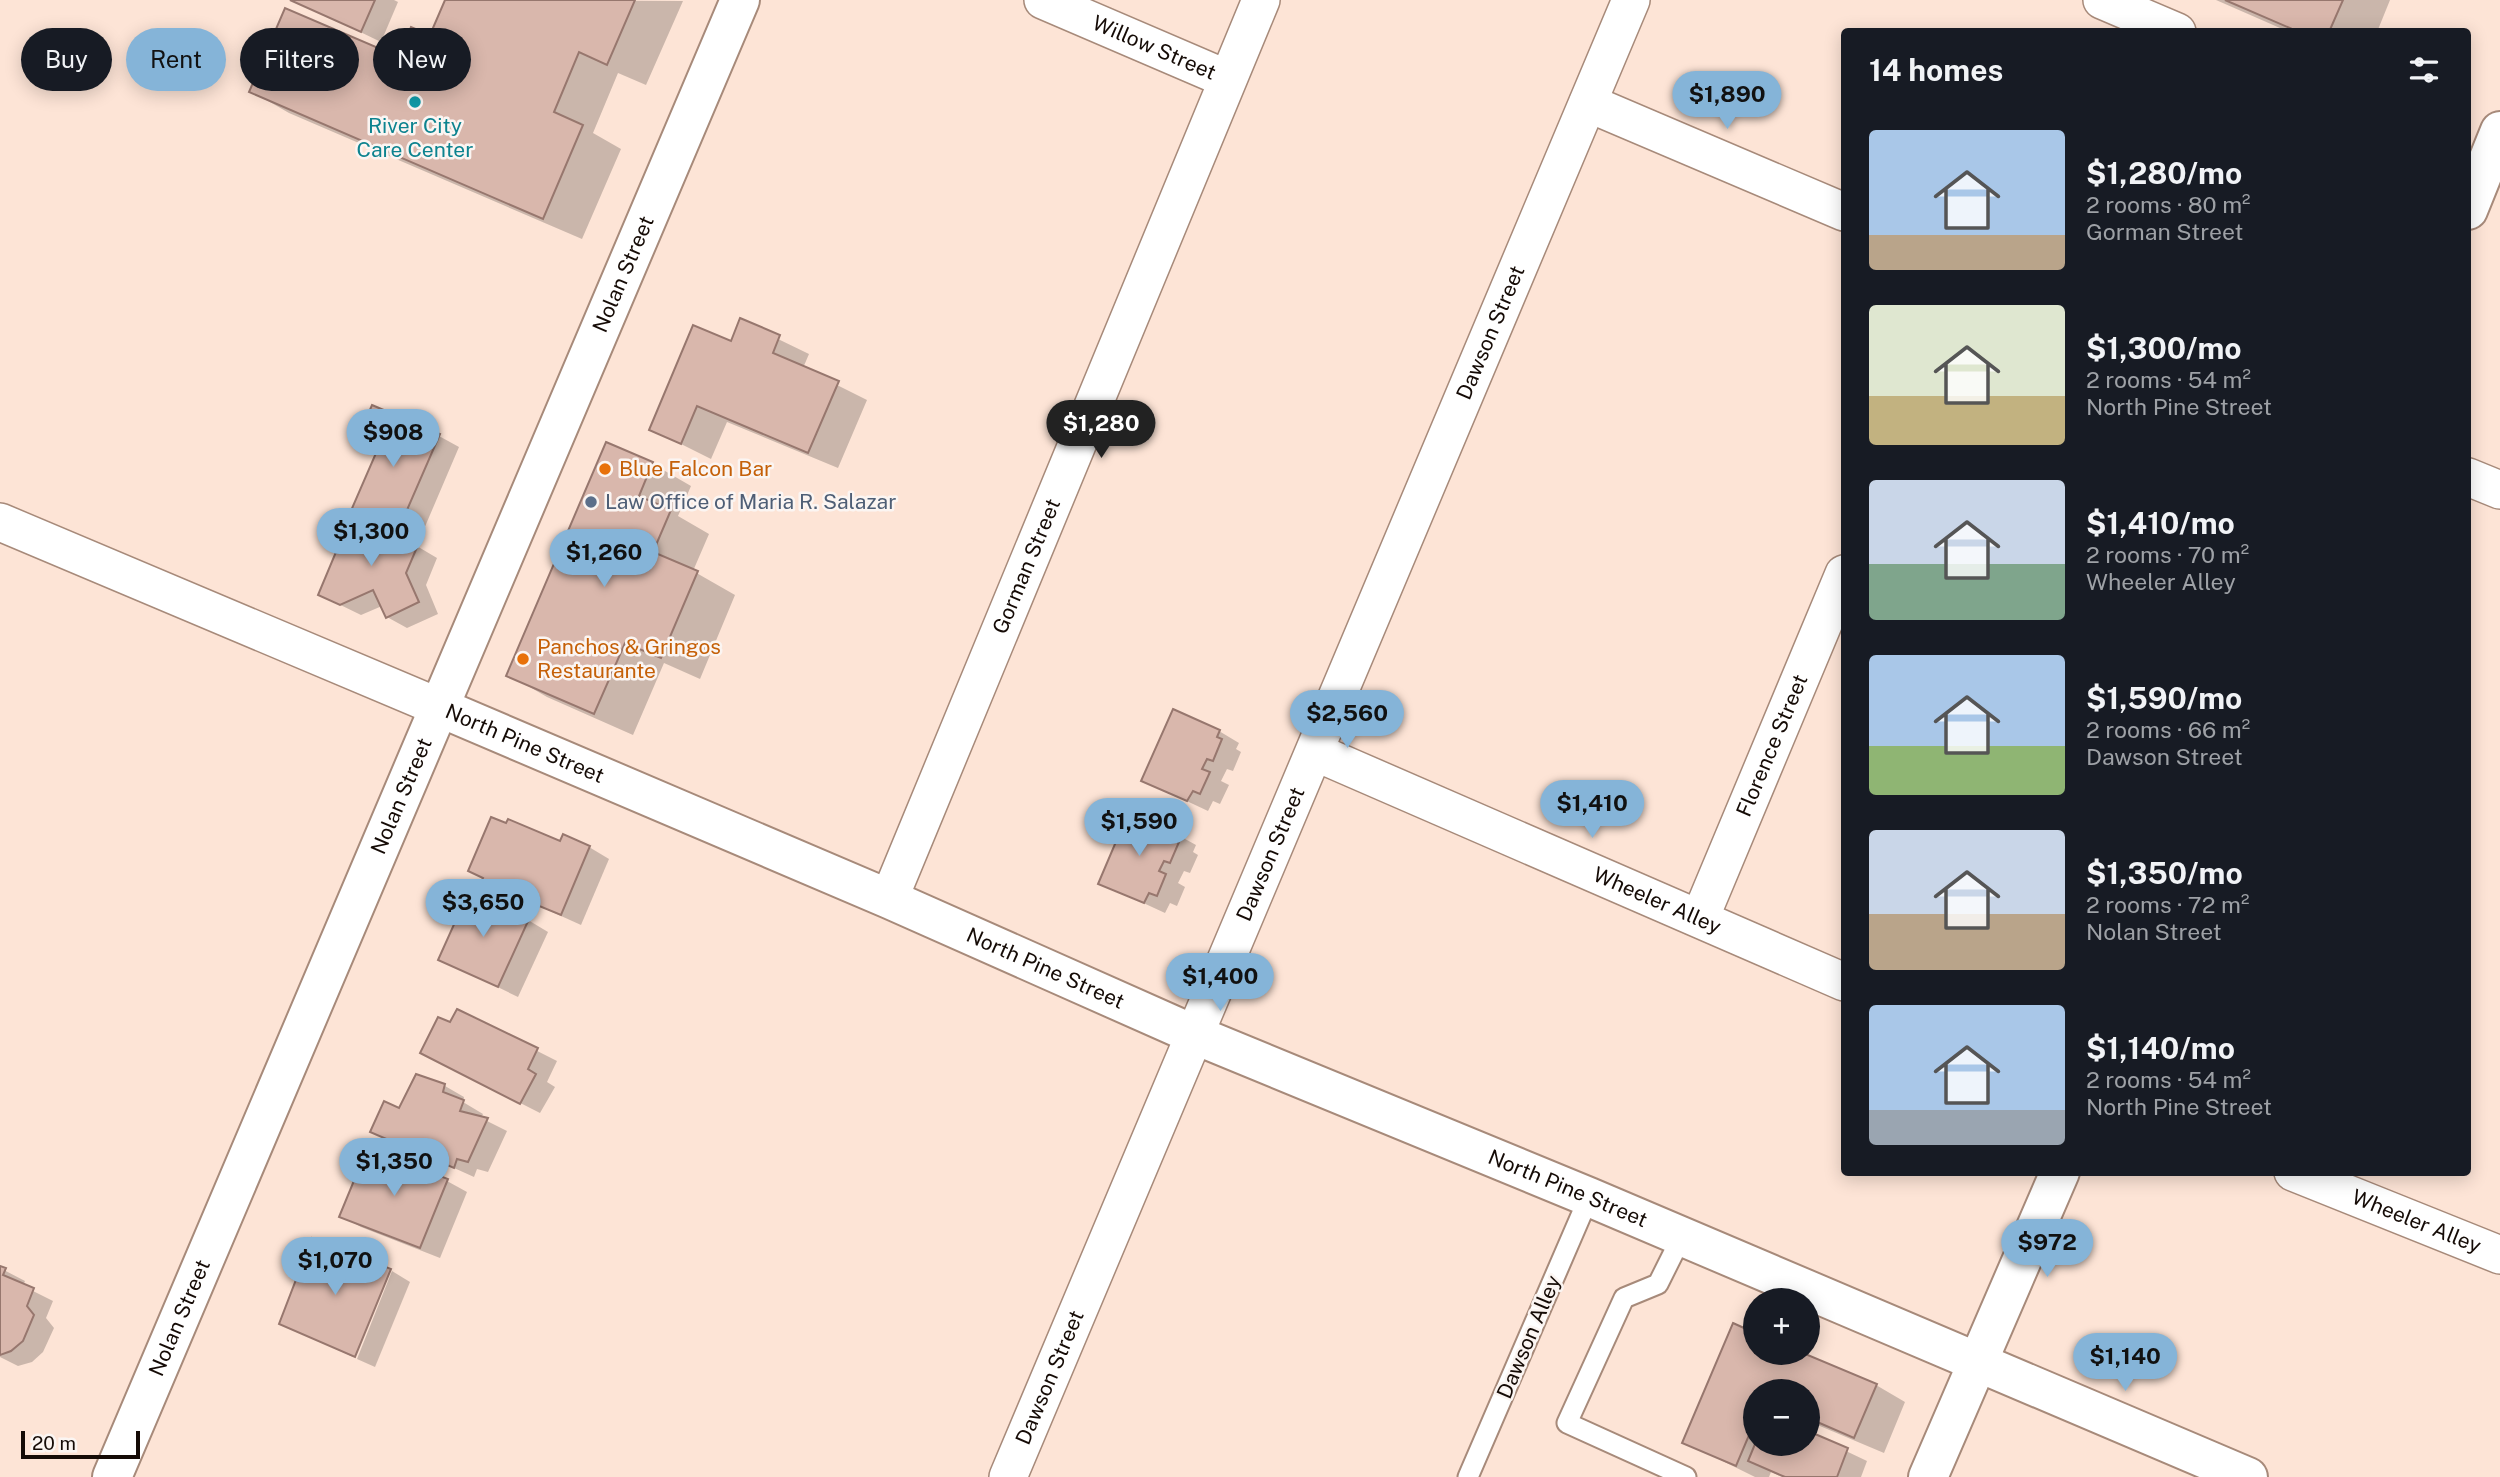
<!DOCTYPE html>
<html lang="en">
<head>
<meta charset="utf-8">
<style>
	:root { --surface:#171b24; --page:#242831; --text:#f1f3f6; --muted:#9ea1a6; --accent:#85b4d8 }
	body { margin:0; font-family:"Public Sans",sans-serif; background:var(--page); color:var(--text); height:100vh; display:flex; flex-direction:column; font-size:26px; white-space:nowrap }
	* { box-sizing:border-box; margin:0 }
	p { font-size:23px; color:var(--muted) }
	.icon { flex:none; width:38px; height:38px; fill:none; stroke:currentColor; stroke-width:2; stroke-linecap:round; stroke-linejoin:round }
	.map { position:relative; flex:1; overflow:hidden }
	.details { position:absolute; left:1841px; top:28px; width:630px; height:1148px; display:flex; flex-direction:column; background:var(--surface); border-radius:7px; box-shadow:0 4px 18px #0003 }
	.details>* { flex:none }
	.guide { position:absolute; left:21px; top:28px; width:665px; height:63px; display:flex; gap:14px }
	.tools { position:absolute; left:1743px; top:1288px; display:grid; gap:14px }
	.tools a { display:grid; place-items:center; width:77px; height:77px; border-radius:50%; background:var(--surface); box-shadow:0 4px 18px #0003; font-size:35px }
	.scale { position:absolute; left:21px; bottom:18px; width:119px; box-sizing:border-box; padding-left:7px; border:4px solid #150b06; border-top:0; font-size:19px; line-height:24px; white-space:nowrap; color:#150b06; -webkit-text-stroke:5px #fbf5f2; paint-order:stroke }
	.price { position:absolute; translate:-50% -60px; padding:0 16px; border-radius:24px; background:var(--accent); color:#111; font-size:23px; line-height:46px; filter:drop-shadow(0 2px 4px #0008) }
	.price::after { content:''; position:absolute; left:50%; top:42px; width:21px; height:16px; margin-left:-10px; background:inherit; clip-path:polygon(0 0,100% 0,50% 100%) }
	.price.on { background:#222; color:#fff }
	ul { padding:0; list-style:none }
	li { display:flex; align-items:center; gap:21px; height:175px; padding:0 28px }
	li span { display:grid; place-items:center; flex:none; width:196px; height:140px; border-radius:7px; color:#555 }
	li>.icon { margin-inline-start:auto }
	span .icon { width:84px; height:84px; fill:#fffc; stroke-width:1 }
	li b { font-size:30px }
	h2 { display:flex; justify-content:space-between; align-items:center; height:84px; padding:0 28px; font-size:30px }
	.chip { padding:0 24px; border-radius:32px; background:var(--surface); box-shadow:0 4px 18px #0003; font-size:24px; line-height:63px }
	.chip.on { background:var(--accent); color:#111 }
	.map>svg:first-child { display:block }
	.shadow { fill:#0003 }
	.building { fill:#d9b7ac; stroke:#97776e; stroke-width:2 }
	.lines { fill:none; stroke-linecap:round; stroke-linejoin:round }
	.lane-casing { stroke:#a78a7a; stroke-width:23 }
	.street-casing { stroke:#a78a7a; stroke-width:40 }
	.secondary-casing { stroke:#a78a7a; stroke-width:42 }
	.lane { stroke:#fff; stroke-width:19 }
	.street { stroke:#fff; stroke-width:37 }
	.secondary { stroke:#fff; stroke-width:38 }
	.culture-dot { fill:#0f9aa8; stroke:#fbf5f2; stroke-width:2.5 }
	.food-dot { fill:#e8710a; stroke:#fbf5f2; stroke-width:2.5 }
	.service-dot { fill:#5c6f8a; stroke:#fbf5f2; stroke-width:2.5 }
	.labels { text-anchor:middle; stroke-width:5; stroke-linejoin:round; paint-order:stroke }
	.street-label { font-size:21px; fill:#150b06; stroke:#fbf5f2 }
	.culture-label { font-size:21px; fill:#0d838f; stroke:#fbf5f2 }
	.food-label { font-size:21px; fill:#c56008; stroke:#fbf5f2; text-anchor:start }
	.service-label { font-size:21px; fill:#4e5e75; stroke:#fbf5f2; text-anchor:start }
</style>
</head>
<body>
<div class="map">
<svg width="2500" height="1477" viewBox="0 0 2500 1477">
	<rect width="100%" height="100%" fill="#fde4d6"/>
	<!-- shadow -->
	<g class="shadow">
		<polygon points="294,0 394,0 398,2 381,42"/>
		<polygon points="447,0 683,1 646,85 618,73 593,133 621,149 582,239 289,113 251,91 400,59 431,37"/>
		<polygon points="2216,0 2390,0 2377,32 2289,32"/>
		<polygon points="741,321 809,354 803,368 867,400 838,468 727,422 711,459 651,429 732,344"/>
		<polygon points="364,427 439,436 459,447 418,543 410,542 437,558 426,585 438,614 407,628 387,617 382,606 361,615 320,595 379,528 353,512 385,439"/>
		<polygon points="607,444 653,464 691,486 678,516 709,534 693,571 735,595 700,679 664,663 633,735 547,697 509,675"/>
		<polygon points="1219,731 1239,743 1236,749 1241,752 1233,771 1227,769 1221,781 1229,785 1220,804 1213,801 1208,811 1144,781"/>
		<polygon points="1176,834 1196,845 1193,852 1198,855 1190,873 1184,871 1178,883 1185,887 1177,906 1170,903 1165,913 1100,883"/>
		<polygon points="561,843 589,847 609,859 581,925 484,881"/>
		<polygon points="528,920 548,932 518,997 440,959"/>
		<polygon points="458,1011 557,1061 547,1082 555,1087 540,1113 422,1053 451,1024"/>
		<polygon points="417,1076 445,1086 464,1097 463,1102 483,1114 481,1118 507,1131 488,1172 477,1169 474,1177 372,1131 400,1110"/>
		<polygon points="368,1152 447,1181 467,1192 440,1258 361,1227 341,1216"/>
		<polygon points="0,1268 25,1281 23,1286 53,1301 46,1318 54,1328 43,1352 32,1362 18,1366 0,1357"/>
		<polygon points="388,1270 353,1357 281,1323"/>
		<polygon points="392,1271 410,1282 375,1367 357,1359"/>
		<polygon points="1734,1325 1755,1335 1755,1353 1799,1353 1876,1385 1905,1402 1884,1453 1808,1421 1808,1391 1755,1391 1755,1444 1808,1444 1808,1433 1867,1461 1861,1477 1782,1477 1771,1472 1769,1477 1755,1477 1684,1442"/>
	</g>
	<!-- building -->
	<g class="building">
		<polygon points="290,0 375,0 361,32"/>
		<polygon points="445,0 635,0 607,65 579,52 554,112 583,125 543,219 249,92 285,8 399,57 411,27 430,35"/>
		<polygon points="2225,0 2343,0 2329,32 2299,32"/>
		<polygon points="740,318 780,335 773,353 839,381 808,453 697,406 681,444 649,430 693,325 731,341"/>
		<polygon points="372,405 440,434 397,533 350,513 383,437 362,428"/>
		<polygon points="606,442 653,462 639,496 671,510 653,552 698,571 661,658 625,643 594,714 506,676"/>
		<polygon points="351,516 418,545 406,573 419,602 386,618 373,590 340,605 318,595"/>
		<polygon points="1173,709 1220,730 1217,737 1222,739 1213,761 1207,759 1202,769 1210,772 1200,794 1193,791 1187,801 1141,781"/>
		<polygon points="1129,811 1177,832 1173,840 1179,842 1170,863 1164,861 1159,871 1166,874 1157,896 1149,893 1144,903 1098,884"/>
		<polygon points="491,817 506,823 508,819 560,841 563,834 590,846 561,915 481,882 483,878 468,871"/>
		<polygon points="469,891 529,919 498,987 438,960"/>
		<polygon points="457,1009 538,1048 528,1069 536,1074 520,1104 420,1053 438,1017 450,1022"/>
		<polygon points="416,1074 445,1084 443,1092 464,1100 460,1111 488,1118 468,1162 457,1159 454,1168 370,1132 384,1101 399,1108"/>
		<polygon points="367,1149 448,1179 420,1248 339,1217"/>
		<polygon points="312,1238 391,1269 355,1357 279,1324"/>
		<polygon points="0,1266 6,1268 3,1275 34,1288 27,1306 34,1315 23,1341 11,1351 0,1355"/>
		<polygon points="1733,1323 1755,1333 1755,1353 1803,1353 1877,1384 1854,1438 1808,1418 1808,1391 1755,1391 1755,1421 1736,1466 1682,1443"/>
		<polygon points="1808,1431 1848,1448 1837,1477 1785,1477 1748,1461 1755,1444 1808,1444"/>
	</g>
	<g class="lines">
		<!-- lane casing -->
		<g class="lane-casing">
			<g id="lane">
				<polyline points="1682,1236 1658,1284 1624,1298 1567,1423 1686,1477"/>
				<polyline points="1468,1477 1589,1197"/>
			</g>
		</g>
		<!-- street casing -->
		<g class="street-casing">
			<g id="street">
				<path id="s1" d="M1043 0 1227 79"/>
				<polyline points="2102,0 2177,32"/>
				<polyline points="1588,103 1844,212"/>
				<polyline points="2468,477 2500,490"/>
				<polyline points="0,522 441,708"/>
				<path id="s2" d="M1315 752 1844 982"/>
				<path id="s3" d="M889 899 1261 0"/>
				<path id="s4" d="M1700 918 1844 574"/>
				<path id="s5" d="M2293 1172 2500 1255"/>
				<path id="s6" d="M1008 1477 1631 0"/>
			</g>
		</g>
		<!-- secondary casing -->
		<g class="secondary-casing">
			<g id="secondary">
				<polyline points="2468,210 2500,131"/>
				<path id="s7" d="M441 708 889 899 1193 1034 1589 1197 2248 1477"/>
				<path id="s8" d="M112 1477 740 0"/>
				<polyline points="1928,1477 2060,1172"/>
			</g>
		</g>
		<!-- lane -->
		<use href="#lane" class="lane"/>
		<!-- street -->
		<use href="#street" class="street"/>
		<!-- secondary -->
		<use href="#secondary" class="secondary"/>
	</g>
	<!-- markers -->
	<circle class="culture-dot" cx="415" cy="102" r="7"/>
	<g class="food-dot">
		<circle cx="605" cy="469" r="7"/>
		<circle cx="523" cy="659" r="7"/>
	</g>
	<circle class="service-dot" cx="591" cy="502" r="7"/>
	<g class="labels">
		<!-- street labels -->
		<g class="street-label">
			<text dy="7" stroke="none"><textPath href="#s1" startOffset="121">Willow Street</textPath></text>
			<text dy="7" stroke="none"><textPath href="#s8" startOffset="1307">Nolan Street</textPath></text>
			<text dy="7" stroke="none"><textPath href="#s6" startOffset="1242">Dawson Street</textPath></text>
			<text dy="7" stroke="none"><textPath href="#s3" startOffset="360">Gorman Street</textPath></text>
			<text dy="7" stroke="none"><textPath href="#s7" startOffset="91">North Pine Street</textPath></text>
			<text dy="7" stroke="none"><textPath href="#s4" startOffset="187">Florence Street</textPath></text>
			<text dy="7" stroke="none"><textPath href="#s8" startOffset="740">Nolan Street</textPath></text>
			<text dy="7" stroke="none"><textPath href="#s6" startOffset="676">Dawson Street</textPath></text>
			<text dy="7" stroke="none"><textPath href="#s2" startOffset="373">Wheeler Alley</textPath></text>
			<text dy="7" stroke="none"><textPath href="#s7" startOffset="658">North Pine Street</textPath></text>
			<text dy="7" stroke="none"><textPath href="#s7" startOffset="1225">North Pine Street</textPath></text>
			<text dy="7" stroke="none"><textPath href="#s5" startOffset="133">Wheeler Alley</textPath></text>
			<text dy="7" stroke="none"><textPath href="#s8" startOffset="173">Nolan Street</textPath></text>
			<text transform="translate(1529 1337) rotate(-67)" y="7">Dawson Alley</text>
			<text dy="7" stroke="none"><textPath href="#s6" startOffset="108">Dawson Street</textPath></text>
		</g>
		<!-- culture labels -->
		<g class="culture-label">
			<text x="415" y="133">River City<tspan x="415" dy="24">Care Center</tspan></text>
		</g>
		<!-- food labels -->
		<g class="food-label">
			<text x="619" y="476">Blue Falcon Bar</text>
			<text x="537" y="654">Panchos &amp; Gringos<tspan x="537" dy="24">Restaurante</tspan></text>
		</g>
		<!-- service labels -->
		<g class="service-label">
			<text x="605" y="509">Law Office of Maria R. Salazar</text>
		</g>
	</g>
</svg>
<div class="tools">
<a>+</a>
<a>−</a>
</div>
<div class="scale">20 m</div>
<b class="price" style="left:1727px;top:131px">$1,890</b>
<b class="price on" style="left:1101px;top:460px">$1,280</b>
<b class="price" style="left:393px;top:469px">$908</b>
<b class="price" style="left:371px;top:568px">$1,300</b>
<b class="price" style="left:604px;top:589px">$1,260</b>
<b class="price" style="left:1347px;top:750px">$2,560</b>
<b class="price" style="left:1592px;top:840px">$1,410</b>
<b class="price" style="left:1139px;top:858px">$1,590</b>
<b class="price" style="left:483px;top:939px">$3,650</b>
<b class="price" style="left:1220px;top:1013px">$1,400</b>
<b class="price" style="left:394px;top:1198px">$1,350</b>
<b class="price" style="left:2047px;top:1279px">$972</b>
<b class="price" style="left:335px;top:1297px">$1,070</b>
<b class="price" style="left:2125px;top:1393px">$1,140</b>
<div class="guide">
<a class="chip">Buy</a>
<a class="chip on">Rent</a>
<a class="chip">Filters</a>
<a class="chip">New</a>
</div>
<section class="details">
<h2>14 homes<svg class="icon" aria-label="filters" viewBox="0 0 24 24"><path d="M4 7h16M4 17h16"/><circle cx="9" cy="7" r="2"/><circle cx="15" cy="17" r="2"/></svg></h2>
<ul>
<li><span style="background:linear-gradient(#a9c7e8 75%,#b9a48a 0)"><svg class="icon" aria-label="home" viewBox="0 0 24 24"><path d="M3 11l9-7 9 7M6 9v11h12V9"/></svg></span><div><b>$1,280/mo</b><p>2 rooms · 80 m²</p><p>Gorman Street</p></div></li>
<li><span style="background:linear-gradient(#dfe7d0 65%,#c2b280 0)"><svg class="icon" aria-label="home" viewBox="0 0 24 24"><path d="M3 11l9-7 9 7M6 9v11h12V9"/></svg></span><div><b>$1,300/mo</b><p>2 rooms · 54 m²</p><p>North Pine Street</p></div></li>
<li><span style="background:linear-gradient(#c9d6e8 60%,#7fa58c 0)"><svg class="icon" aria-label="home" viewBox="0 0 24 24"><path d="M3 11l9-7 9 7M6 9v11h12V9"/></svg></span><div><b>$1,410/mo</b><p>2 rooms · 70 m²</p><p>Wheeler Alley</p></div></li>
<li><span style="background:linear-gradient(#a9c7e8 65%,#8fb573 0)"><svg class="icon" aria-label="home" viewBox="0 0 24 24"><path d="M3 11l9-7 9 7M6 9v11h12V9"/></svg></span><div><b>$1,590/mo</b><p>2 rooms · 66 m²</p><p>Dawson Street</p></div></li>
<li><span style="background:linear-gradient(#c9d6e8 60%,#b9a48a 0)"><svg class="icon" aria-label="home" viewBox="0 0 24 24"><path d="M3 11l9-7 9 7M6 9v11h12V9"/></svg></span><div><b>$1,350/mo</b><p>2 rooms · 72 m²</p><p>Nolan Street</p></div></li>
<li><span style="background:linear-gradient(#a9c7e8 75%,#9aa5b1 0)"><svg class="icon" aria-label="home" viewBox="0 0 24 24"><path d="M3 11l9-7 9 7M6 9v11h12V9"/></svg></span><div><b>$1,140/mo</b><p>2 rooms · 54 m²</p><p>North Pine Street</p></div></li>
</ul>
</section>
</div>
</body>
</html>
